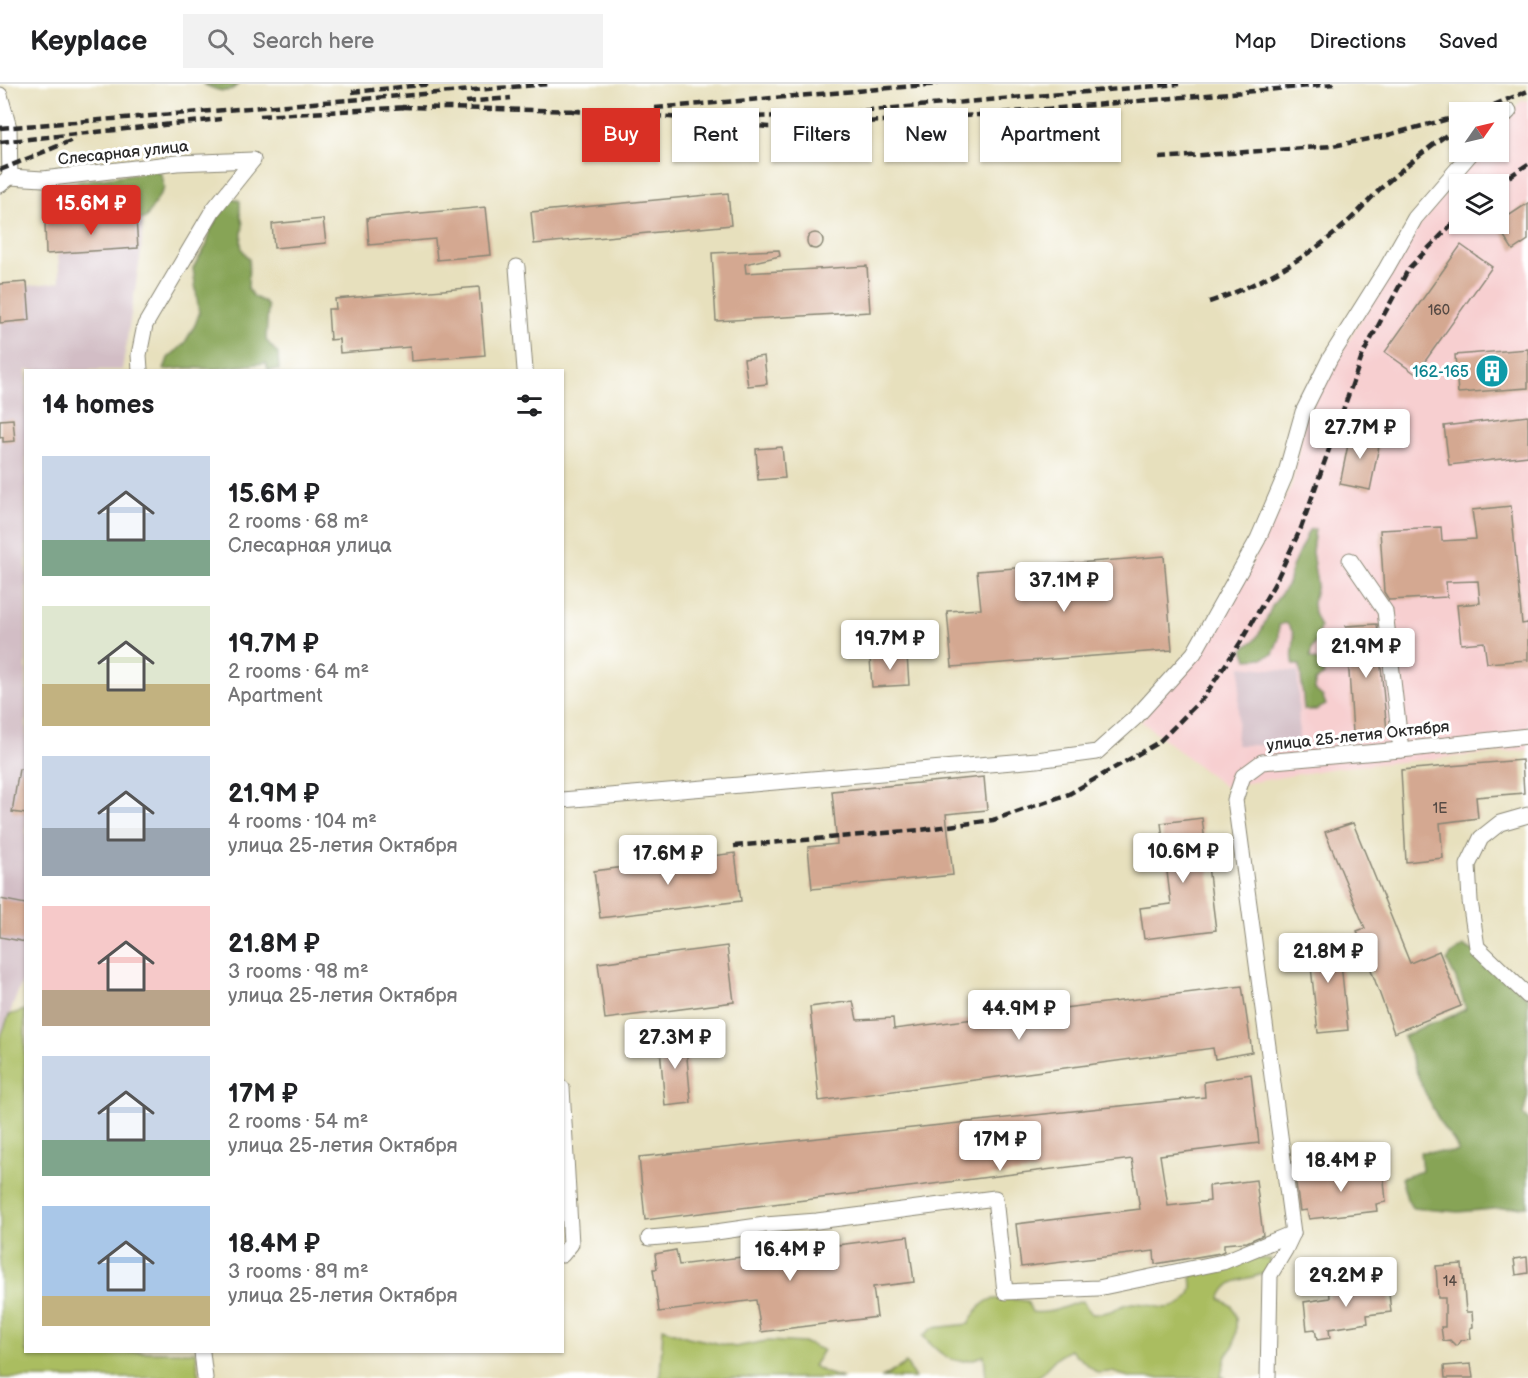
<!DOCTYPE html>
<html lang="en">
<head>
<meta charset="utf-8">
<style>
	:root { --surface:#fff; --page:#f2f2f2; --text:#202124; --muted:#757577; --line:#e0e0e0; --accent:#d93025 }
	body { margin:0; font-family:"Balsamiq Sans",sans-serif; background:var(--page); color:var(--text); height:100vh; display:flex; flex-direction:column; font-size:22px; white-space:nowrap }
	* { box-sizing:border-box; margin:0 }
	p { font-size:20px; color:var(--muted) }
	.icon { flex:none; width:33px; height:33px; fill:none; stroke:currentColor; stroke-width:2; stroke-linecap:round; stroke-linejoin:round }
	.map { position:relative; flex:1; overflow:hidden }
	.drawer { position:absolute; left:24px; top:285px; width:540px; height:984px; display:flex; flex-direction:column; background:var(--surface); border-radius:0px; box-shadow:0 2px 4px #0004 }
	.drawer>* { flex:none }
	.banner { position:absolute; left:582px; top:24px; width:570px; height:54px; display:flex; gap:12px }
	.needle { width:39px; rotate:56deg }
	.fabs { position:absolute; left:1449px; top:18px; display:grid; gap:12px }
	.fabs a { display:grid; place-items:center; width:60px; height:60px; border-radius:0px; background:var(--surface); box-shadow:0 2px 4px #0004; font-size:30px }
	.price { position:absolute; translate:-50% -51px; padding:0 14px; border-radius:6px; background:#fff; color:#222; font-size:20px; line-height:39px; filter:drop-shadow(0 2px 3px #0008) }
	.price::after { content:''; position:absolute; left:50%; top:36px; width:18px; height:14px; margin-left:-9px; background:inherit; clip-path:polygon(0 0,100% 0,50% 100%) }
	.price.on { background:var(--accent); color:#fff }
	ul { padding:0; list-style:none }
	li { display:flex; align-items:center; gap:18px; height:150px; padding:0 18px }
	li span { display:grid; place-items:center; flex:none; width:168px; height:120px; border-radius:0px; color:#555 }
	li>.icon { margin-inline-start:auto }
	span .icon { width:72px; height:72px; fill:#fffc; stroke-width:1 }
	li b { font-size:26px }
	h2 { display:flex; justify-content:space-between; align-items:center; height:72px; padding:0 18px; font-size:26px }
	.pill { padding:0 21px; border-radius:0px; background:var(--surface); box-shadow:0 2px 4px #0004; font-size:21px; line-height:54px }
	.pill.on { background:var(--accent); color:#fff }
	header { display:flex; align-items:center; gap:36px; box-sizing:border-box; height:84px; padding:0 30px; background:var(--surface); border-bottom:2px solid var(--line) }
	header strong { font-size:28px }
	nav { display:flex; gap:33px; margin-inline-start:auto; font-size:21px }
	.search { width:420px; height:54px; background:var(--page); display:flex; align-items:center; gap:15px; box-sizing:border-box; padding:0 21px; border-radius:0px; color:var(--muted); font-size:22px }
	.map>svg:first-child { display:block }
	.built { fill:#f7cfd0; fill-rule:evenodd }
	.industrial { fill:#d2bdc5 }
	.green { fill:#aabd60; stroke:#6a7446; stroke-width:1.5 }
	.forest { fill:#87a456; stroke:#596840; stroke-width:1.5 }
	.building { fill:#d4a891 }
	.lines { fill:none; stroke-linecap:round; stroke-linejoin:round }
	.street-casing { stroke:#898674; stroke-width:17 }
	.street { stroke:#fff; stroke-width:15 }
	.rail { stroke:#2b2b2b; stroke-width:4.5; stroke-dasharray:9 4.5; stroke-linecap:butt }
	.labels { text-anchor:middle; stroke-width:6; stroke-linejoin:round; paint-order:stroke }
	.number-label { font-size:14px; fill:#554a44 }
	.street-label { font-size:16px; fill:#2b2b2b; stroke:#fff }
	.culture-label { font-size:16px; fill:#0d838f; stroke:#fff; text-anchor:end }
</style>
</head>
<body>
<header>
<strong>Keyplace</strong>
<div class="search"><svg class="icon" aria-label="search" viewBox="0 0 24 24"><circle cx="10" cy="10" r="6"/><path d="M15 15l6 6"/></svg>Search here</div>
<nav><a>Map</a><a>Directions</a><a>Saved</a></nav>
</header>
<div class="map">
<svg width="1528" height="1294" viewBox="0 0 1528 1294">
	<rect width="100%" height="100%" fill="#fff"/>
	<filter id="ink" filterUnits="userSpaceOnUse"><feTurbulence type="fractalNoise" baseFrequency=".0167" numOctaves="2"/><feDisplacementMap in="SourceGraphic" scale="12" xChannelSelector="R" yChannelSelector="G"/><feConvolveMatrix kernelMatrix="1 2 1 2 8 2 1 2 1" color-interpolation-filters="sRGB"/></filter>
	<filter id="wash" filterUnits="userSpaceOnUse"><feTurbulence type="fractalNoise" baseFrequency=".008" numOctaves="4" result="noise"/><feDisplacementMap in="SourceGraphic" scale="24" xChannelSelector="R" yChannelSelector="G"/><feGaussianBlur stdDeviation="1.35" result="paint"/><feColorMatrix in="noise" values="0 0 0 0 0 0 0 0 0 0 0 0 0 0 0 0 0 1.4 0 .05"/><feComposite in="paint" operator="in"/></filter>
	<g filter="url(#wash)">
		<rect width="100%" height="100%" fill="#e7e0bd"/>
		<!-- built -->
		<path class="built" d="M1528 16V666L1335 684 1225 703 1141 637 1246 490 1292 400 1305 332 1403 162 1480 68H1498L1499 44 1521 17ZM1460 100H1498V140H1460Z"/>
		<!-- industrial -->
		<g class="industrial">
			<polygon points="145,100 141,168 122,286 26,286 26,887 0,955 0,205 60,198 53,106"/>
			<polygon points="1241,582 1298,588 1299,662 1236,661"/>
		</g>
		<!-- green -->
		<g class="green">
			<polygon points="25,926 26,1268 196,1268 199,1294 0,1294 0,955 9,931"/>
			<path d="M1249 1174 1271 1175 1267 1188C1247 1198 1230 1190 1220 1215L1232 1222 1236 1233V1247L1234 1261 1226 1272 1221 1292 1226 1294H1132L1112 1288 1097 1289 1070 1266 1057 1273 1038 1293 986 1294 984 1271C956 1285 942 1273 923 1252L933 1244 969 1240C984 1208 996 1214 1027 1217L1032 1228C1049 1231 1065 1222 1082 1217L1092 1230C1097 1229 1102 1230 1107 1228 1117 1226 1121 1220 1133 1219 1152 1218 1164 1231 1183 1218 1192 1211 1193 1203 1191 1193L1202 1186Z"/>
			<polygon points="663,1244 688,1253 735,1263 767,1257 805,1259 823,1266 813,1282 826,1289 843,1294 660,1294"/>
			<polygon points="906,1279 915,1294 881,1294 884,1293"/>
		</g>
		<!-- forest -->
		<g class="forest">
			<path d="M203 0H238C229 12 215 6 203 0Z"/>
			<path d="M156 87 161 89 164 104 146 134 141 136 136 134 49 139C49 124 43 109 57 100Z"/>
			<polygon points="230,113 240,117 240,129 243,140 241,159 242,165 249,175 248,205 254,213 265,218 268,223 266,256 278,270 279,286 268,286 266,279 216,285 185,284 164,286 168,274 184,260 195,241 199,230 193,184 207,161 210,147"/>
			<path d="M1315 445 1312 468 1317 500 1313 519 1314 529 1320 543 1317 557 1312 564 1310 574 1320 578 1324 591 1315 597V606L1323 613 1326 621 1316 626H1304L1300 581H1294C1288 565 1302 554 1286 539L1279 541V554L1273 570 1263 574 1247 575 1243 565 1255 556 1262 545 1272 522 1288 500 1292 483 1309 446Z"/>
			<path d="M1464 862 1476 868 1528 914V968L1524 982 1528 1011 1523 1031 1528 1035V1122L1458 1128 1412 1124 1407 1115 1401 1094 1422 1087 1420 1068C1432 1066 1451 1071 1458 1067 1455 1053 1447 1052 1441 1040 1434 1026 1426 1012 1420 997 1414 982 1410 967 1403 953L1428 940 1441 937 1466 925 1456 895 1447 877 1451 871Z"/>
		</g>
		<g id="blocks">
			<!-- building -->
			<g class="building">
				<polygon points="728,109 731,141 534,160 531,128"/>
				<polygon points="1528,119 1528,156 1513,166 1496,140"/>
				<polygon points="486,123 491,171 437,176 435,155 369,161 367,134"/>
				<polygon points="136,134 138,164 46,170 45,139"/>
				<polygon points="323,135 326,159 274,164 272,140"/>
				<circle cx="815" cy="157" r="8"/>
				<polygon points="1461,161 1492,183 1416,290 1385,268"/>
				<polygon points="779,166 780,172 745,180 746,189 867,182 870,228 716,237 712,169"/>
				<polygon points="27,198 30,236 0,239 0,200"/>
				<polygon points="479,203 485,271 411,277 410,263 340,269 339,255 330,256 328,225 336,225 335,215"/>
				<polygon points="1528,265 1528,304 1458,309 1455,271"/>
				<polygon points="764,272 767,300 748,302 744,275"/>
				<polygon points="1528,332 1528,372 1449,381 1444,342"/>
				<polygon points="13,335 15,357 3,358 3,353 0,354 0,336"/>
				<polygon points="1351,346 1381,352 1370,406 1340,400"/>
				<polygon points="782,363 785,394 758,396 756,365"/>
				<polygon points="1511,422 1522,540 1528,539 1528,576 1487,579 1484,558 1461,560 1457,521 1480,519 1478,497 1446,498 1447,513 1389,516 1384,508 1380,446 1441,443 1442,457 1476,455 1472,426"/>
				<polygon points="1164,472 1172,566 952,583 947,527 981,525 977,487"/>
				<polygon points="1377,540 1387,647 1353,649 1346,542"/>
				<polygon points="907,571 909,601 872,603 870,574"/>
				<polygon points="1522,676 1524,709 1476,713 1478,734 1440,739 1443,774 1406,778 1401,686"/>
				<polygon points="19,685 26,686 26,730 12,728"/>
				<polygon points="984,693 987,726 946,730 953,791 812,805 808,763 837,760 832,707"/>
				<polygon points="1202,734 1216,846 1144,855 1140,824 1171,820 1161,739"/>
				<polygon points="1353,739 1410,879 1439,867 1461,922 1394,949 1357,847 1365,844 1325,748"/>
				<polygon points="735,769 741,817 600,834 594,787"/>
				<polygon points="0,815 26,820 26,858 0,853"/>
				<polygon points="1338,851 1348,946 1318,949 1308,854"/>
				<polygon points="727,862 734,918 605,935 598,879"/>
				<polygon points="1242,902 1252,968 1215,975 1213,964 819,1017 810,923 853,917 857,936 893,934 894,945"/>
				<polygon points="685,951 691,1019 665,1022 659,953"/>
				<polygon points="1251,990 1259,1059 1160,1071 1168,1122 1210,1117 1209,1102 1256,1096 1263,1151 1247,1158 1224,1160 1224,1167 1220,1169 1155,1180 1154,1167 1021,1183 1016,1140 1140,1125 1132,1075 645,1136 639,1073 1205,1013 1204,998"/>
				<polygon points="1383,1085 1386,1118 1376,1120 1377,1127 1309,1135 1307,1126 1300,1127 1295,1093"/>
				<polygon points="908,1152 914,1198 873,1203 877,1233 761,1248 756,1216 659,1228 653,1185 657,1185 655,1170 676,1166 679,1181"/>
				<polygon points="1527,1173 1528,1189 1516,1191 1514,1175"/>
				<polygon points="1462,1180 1466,1228 1472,1228 1473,1243 1470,1244 1471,1255 1462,1256 1456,1262 1450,1256 1443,1257 1441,1243 1445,1243 1445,1214 1438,1214 1436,1182"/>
				<polygon points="1341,1198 1349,1198 1353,1202 1363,1200 1363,1203 1388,1200 1391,1228 1367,1231 1368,1239 1329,1245 1330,1254 1317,1256 1315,1245 1307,1246 1304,1218 1330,1214 1329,1204 1338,1203"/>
				<polygon points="1471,1280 1473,1294 1445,1294 1444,1282"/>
			</g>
		</g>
	</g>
	<g filter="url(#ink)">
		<use href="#blocks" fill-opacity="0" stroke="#898674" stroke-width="1.5"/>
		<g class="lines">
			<!-- street casing -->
			<g class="street-casing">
				<g id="street">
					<polyline points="0,11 9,44 10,93"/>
					<polyline points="1498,38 1509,27"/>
					<polyline points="0,101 10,93 43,95 177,79 253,76"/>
					<polyline points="517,183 525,286"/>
					<polyline points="140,286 139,271 145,241 213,126 253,76"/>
					<polyline points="1350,476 1385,527 1401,666"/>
					<polyline points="562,716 1037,676 1097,668 1136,633 1194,569 1258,455 1285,392 1303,328 1330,274 1386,185 1415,134 1472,68"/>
					<polyline points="1528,731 1500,739 1481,754 1468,781 1470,817 1477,863 1528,912"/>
					<polyline points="562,1004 571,1160 562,1171"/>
					<polyline points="649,1154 709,1149 765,1141 817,1137 995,1114 1005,1208 1098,1204 1223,1178 1293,1149 1235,716 1243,692 1262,678 1401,666 1528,652"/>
					<polyline points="202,1268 205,1294"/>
					<polyline points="1268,1294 1270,1191 1285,1166 1293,1149"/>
				</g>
			</g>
			<!-- street -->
			<use href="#street" class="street"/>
			<!-- rail -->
			<g class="rail">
				<polyline points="352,8 432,0"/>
				<polyline points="466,18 511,14"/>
				<polyline points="402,23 580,27"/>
				<polyline points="655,24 938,0"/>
				<polyline points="572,27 685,34 768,43 802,42 978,31 1334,0"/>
				<polyline points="1482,28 1496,20 1528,7"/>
				<polyline points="260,32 409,23"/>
				<polyline points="743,33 800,32 1179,0"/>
				<polyline points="0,44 549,0"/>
				<polyline points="0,58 221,35"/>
				<polyline points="1159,74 1333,62 1384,52 1460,32"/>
				<polyline points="0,86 75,55"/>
				<polyline points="1498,100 1528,80"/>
				<path d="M1209 218C1252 204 1306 175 1341 144 1355 132 1367 118 1380 105 1404 83 1432 60 1460 42"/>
				<polyline points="734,762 920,746 993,736 1069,710 1159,658 1204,613 1240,559 1275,499 1301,444 1363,270 1409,184 1460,132"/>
			</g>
		</g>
	</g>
	<!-- icons -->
	<defs>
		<g id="building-disc" transform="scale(1.725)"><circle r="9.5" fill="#0f9aa8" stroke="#fff"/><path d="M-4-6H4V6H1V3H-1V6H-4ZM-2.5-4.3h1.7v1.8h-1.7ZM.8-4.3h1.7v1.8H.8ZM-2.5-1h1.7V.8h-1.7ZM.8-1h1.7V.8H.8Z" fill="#fff"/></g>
	</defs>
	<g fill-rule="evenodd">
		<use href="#building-disc" x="1492" y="287"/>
	</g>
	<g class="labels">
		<!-- number labels -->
		<g class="number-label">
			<text x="1439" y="231">160</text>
			<text x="1440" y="729">1Е</text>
			<text x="1450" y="1202">14</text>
		</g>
		<!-- street labels -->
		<g class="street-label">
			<text transform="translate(123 68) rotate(-6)" y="6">Слесарная улица</text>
			<text transform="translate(1358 651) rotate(-6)" y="6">улица 25-летия Октября</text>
		</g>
		<!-- culture labels -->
		<g class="culture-label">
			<text x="1469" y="293">162-165</text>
		</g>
	</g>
</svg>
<div class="fabs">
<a><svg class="needle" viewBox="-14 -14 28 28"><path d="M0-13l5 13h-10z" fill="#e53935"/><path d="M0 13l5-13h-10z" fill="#757577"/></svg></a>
<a><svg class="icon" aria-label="layers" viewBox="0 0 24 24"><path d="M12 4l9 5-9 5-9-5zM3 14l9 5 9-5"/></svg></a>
</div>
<b class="price on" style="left:91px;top:152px">15.6M ₽</b>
<b class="price" style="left:1360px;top:376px">27.7M ₽</b>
<b class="price" style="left:1064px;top:529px">37.1M ₽</b>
<b class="price" style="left:890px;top:587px">19.7M ₽</b>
<b class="price" style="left:1366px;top:595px">21.9M ₽</b>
<b class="price" style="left:1183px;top:800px">10.6M ₽</b>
<b class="price" style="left:668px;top:802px">17.6M ₽</b>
<b class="price" style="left:1328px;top:900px">21.8M ₽</b>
<b class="price" style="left:1019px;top:957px">44.9M ₽</b>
<b class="price" style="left:675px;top:986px">27.3M ₽</b>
<b class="price" style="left:1000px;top:1088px">17M ₽</b>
<b class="price" style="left:1341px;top:1109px">18.4M ₽</b>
<b class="price" style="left:790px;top:1198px">16.4M ₽</b>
<b class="price" style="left:1346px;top:1224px">29.2M ₽</b>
<div class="banner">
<a class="pill on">Buy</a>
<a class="pill">Rent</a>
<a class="pill">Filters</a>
<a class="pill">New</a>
<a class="pill">Apartment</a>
</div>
<section class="drawer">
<h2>14 homes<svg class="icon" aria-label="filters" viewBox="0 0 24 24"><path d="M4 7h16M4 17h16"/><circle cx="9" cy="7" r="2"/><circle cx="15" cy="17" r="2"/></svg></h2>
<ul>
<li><span style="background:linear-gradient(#c9d6e8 70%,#7fa58c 0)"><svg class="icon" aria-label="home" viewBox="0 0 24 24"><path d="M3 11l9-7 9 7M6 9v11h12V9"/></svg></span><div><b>15.6M ₽</b><p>2 rooms · 68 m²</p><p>Слесарная улица</p></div></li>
<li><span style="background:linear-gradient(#dfe7d0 65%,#c2b280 0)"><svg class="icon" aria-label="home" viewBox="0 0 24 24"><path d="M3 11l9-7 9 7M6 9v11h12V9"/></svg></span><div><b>19.7M ₽</b><p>2 rooms · 64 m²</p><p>Apartment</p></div></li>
<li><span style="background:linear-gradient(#c9d6e8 60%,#9aa5b1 0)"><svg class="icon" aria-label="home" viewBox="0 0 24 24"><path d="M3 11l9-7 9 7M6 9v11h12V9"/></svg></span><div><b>21.9M ₽</b><p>4 rooms · 104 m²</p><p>улица 25-летия Октября</p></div></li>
<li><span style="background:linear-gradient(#f6c9c9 70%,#b9a48a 0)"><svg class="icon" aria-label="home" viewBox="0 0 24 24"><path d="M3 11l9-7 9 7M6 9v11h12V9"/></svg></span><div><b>21.8M ₽</b><p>3 rooms · 98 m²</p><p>улица 25-летия Октября</p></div></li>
<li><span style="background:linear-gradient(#c9d6e8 70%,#7fa58c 0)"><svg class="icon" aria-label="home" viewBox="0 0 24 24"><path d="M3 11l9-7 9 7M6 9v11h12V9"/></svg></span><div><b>17M ₽</b><p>2 rooms · 54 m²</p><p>улица 25-летия Октября</p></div></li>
<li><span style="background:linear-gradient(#a9c7e8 75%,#c2b280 0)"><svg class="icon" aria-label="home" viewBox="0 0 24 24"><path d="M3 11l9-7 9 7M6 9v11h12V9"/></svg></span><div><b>18.4M ₽</b><p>3 rooms · 89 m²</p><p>улица 25-летия Октября</p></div></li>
</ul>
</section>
</div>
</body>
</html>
